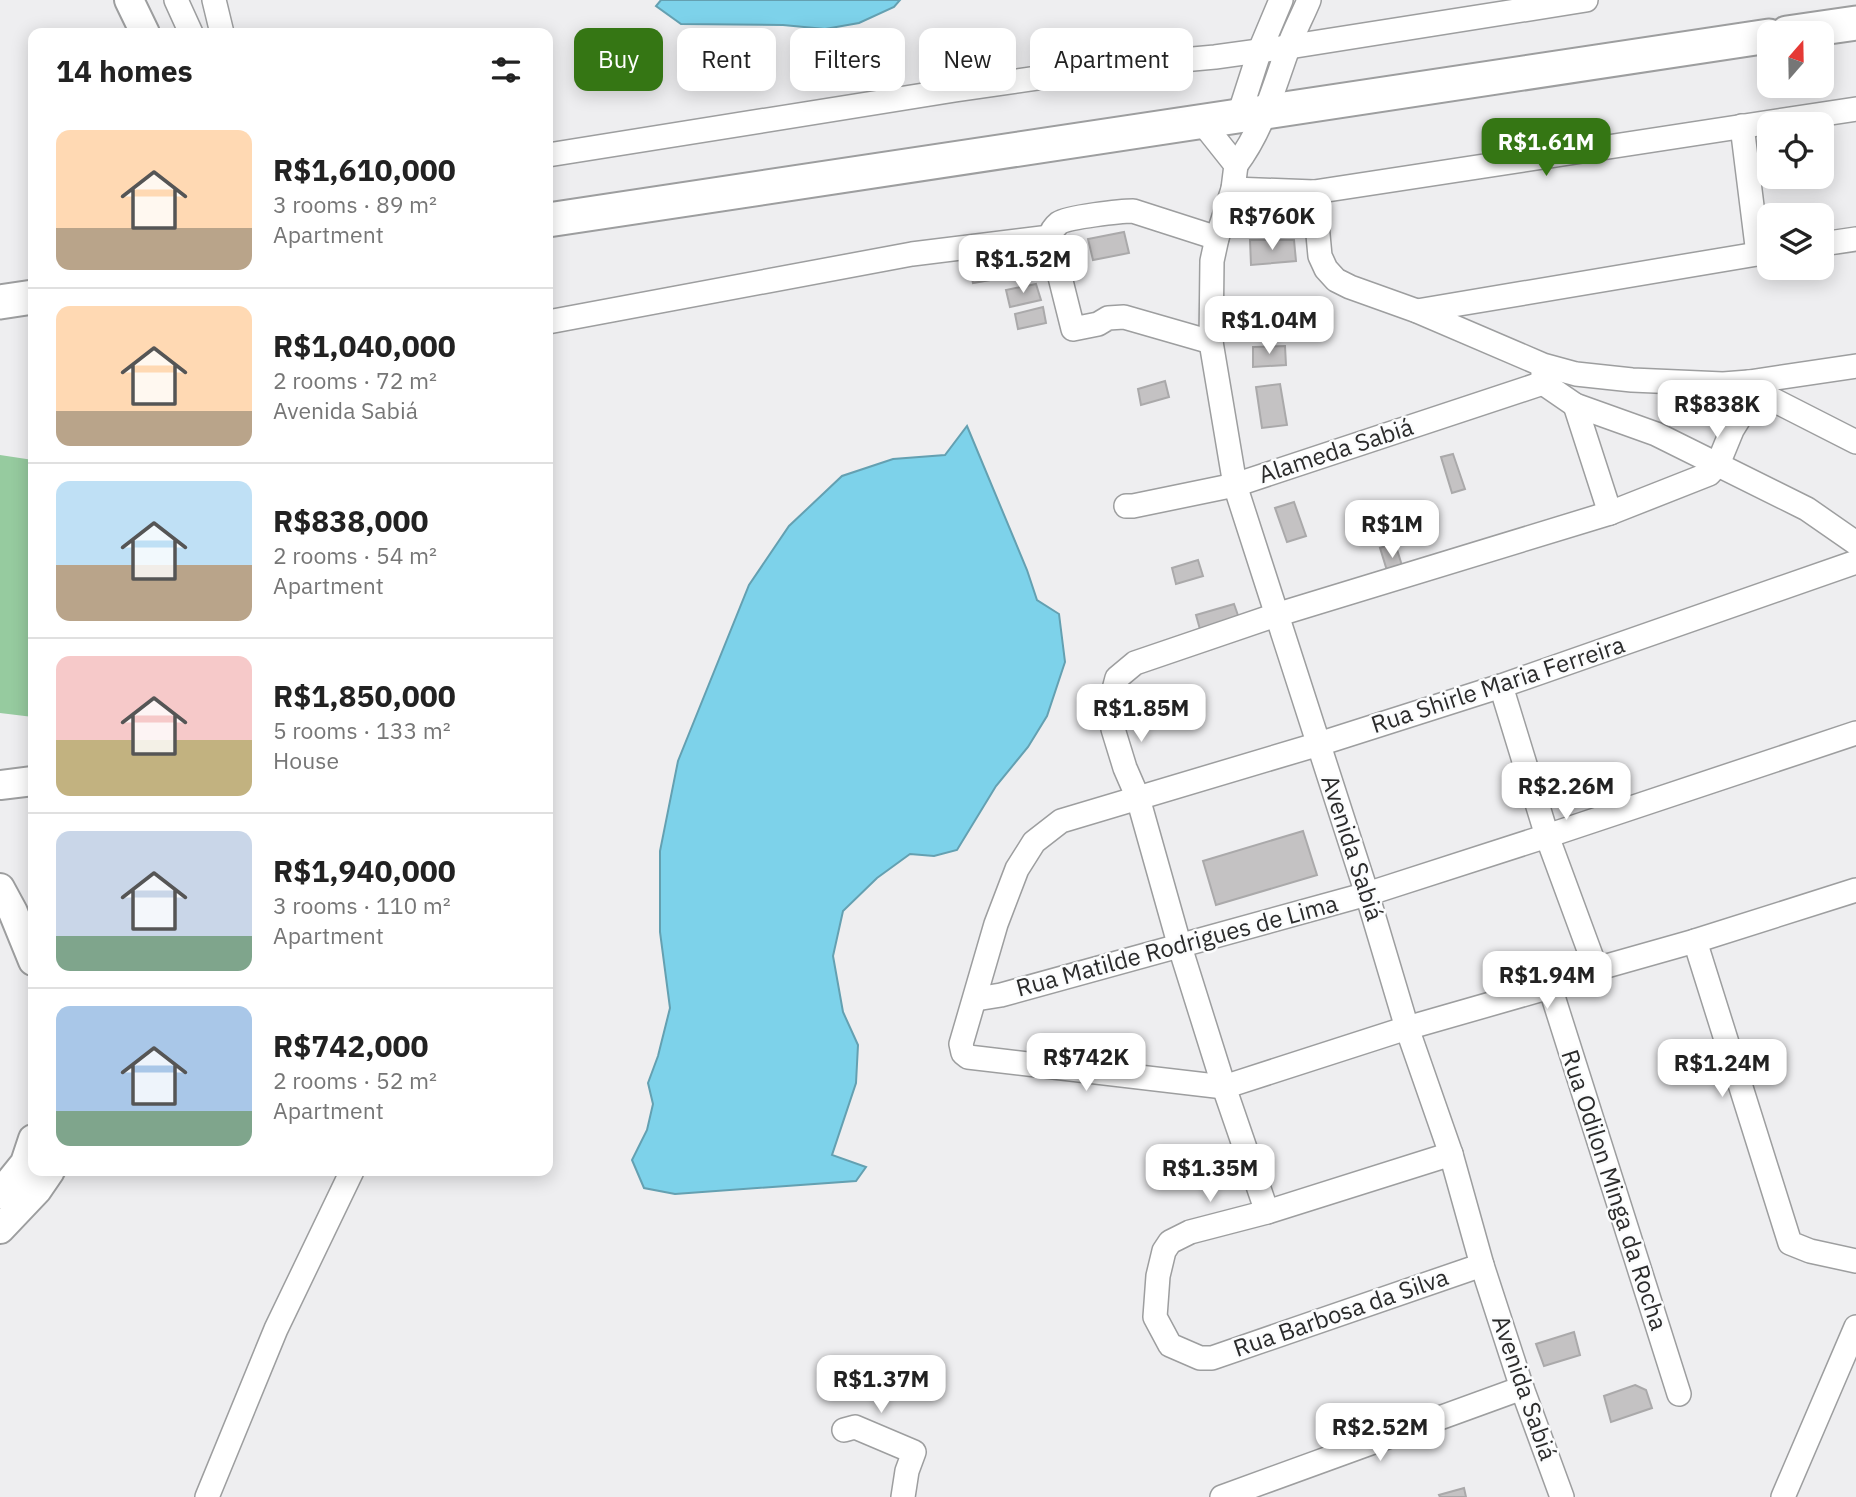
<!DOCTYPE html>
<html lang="en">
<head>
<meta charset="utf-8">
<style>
	:root { --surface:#fff; --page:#f2f2f2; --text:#222; --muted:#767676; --line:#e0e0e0; --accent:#357614 }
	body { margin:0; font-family:"IBM Plex Sans",sans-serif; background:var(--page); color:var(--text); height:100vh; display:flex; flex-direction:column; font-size:26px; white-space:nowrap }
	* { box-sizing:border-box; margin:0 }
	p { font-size:23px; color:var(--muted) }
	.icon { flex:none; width:38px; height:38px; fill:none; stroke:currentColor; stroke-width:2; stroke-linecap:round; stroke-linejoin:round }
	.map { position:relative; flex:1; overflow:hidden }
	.side { position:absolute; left:28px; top:28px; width:525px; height:1148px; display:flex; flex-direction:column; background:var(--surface); border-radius:14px; box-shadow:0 4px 18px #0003 }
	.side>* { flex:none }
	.banner { position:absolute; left:574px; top:28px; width:665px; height:63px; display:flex; gap:14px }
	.needle { width:46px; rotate:20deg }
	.tools { position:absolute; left:1757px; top:21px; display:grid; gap:14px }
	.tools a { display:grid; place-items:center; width:77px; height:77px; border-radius:14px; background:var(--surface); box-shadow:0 4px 18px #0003; font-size:35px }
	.price { position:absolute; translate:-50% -60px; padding:0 16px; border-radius:14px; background:#fff; color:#222; font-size:23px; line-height:46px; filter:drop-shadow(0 2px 4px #0008) }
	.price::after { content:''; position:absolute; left:50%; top:42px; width:21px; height:16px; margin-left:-10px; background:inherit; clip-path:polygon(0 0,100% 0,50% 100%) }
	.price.on { background:var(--accent); color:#fff }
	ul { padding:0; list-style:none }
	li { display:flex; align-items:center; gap:21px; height:175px; padding:0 28px }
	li+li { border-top:2px solid var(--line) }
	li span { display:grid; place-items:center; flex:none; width:196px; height:140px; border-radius:14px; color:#555 }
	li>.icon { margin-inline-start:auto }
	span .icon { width:84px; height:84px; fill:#fffc; stroke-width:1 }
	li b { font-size:30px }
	h2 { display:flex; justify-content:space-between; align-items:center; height:84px; padding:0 28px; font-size:30px }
	.tag { padding:0 24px; border-radius:14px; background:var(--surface); box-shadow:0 4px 18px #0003; font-size:24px; line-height:63px }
	.tag.on { background:var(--accent); color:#fff }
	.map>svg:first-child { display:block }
	.green { fill:#96cb9f }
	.water { fill:#7dd2ea; stroke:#64a0b1; stroke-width:2 }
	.building { fill:#c4c2c3; stroke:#aaa9aa; stroke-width:2 }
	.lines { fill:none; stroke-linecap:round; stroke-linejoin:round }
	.minor-casing { stroke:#9d9e9f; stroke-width:26 }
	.major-casing { stroke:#9d9e9f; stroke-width:32 }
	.highway-casing { stroke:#9d9e9f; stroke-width:37 }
	.minor { stroke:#fff; stroke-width:23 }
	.major { stroke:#fff; stroke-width:28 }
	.highway { stroke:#fff; stroke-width:33 }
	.labels { text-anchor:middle; stroke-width:5; stroke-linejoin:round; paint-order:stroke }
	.street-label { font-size:24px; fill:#2b2b2b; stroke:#fbfcfd }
</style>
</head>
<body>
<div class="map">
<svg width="1856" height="1497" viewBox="0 0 1856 1497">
	<rect width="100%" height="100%" fill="#eeeef0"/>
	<!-- green -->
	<polygon class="green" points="0,455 33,460 33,717 0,713"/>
	<!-- water -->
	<g class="water">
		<polygon points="661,0 900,0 894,7 859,23 825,29 783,25 681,24 656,6"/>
		<polygon points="967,426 1027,570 1037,600 1059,614 1065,662 1047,716 1028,747 996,786 957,850 934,856 910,854 877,878 843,911 833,956 843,1012 858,1045 856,1083 832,1155 866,1167 856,1181 675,1194 644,1188 632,1160 647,1130 653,1104 648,1083 658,1056 670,1008 660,932 660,851 678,761 749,585 789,526 842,476 893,459 945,455"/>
	</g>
	<!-- building -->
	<g class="building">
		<polygon points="1124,232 1129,253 1093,260 1088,239"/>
		<polygon points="1250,240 1294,240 1296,261 1251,265"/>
		<polygon points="999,265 1002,278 973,283 970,269"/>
		<polygon points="1036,284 1041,300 1010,307 1006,290"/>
		<polygon points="1043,307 1046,323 1018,329 1015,314"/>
		<polygon points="1285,346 1286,365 1253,367 1253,347"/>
		<polygon points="1165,381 1169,397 1141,405 1138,389"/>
		<polygon points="1280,384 1287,425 1262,428 1256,387"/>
		<polygon points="1453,454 1465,489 1452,493 1441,457"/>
		<polygon points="1294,502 1306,536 1287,542 1275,508"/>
		<polygon points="1395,543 1404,572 1389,577 1380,548"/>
		<polygon points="1198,560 1203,576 1176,584 1172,568"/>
		<polygon points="1234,604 1240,621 1201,633 1196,615"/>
		<polygon points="1303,831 1317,875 1216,905 1203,861"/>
		<polygon points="1574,1332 1580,1355 1544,1366 1536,1344"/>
		<polygon points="1635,1385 1646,1390 1652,1408 1611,1422 1604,1396"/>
		<polygon points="1464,1488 1466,1497 1440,1497 1439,1495"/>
	</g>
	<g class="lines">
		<!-- minor casing -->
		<g class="minor-casing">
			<g id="minor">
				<polyline points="176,0 191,33"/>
				<polyline points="214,0 222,33"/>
				<polyline points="1239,115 1260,50 1281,0"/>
				<polyline points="1201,121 1236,165 1233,189 1217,238 1212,261 1211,342 1235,485 1367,894 1407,1028 1451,1154 1482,1265 1522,1388 1562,1497"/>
				<polyline points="1742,126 1758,254"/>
				<polyline points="548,155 955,90 1127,65 1215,57 1288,47 1586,0"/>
				<path d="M1236 165C1262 131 1273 90 1287 51 1293 33 1302 17 1309 0"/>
				<polyline points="1233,189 1314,192 1856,109"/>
				<polyline points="1314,192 1320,256 1326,269 1336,280 1350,287 1417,311 1543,365 1576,374 1632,380 1723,384 1749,382 1856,366"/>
				<polyline points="1050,237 1073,329 1098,324 1108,318 1124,317 1211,342"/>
				<path d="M1050 237C1051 232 1054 227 1059 223 1068 217 1121 211 1133 211L1217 238"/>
				<polyline points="1822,244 1856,239"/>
				<polyline points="1417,311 1769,252"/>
				<polyline points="548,322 912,254 1050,237"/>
				<polyline points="1543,368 1543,383 1575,405 1656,434 1807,509 1856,543"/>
				<polyline points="1749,382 1756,391 1856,442"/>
				<polyline points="1575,405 1610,513"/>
				<polyline points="1126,506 1133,506 1235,485 1543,383"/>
				<polyline points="1856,562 1501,686 1319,744 1061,821 1034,842 1017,869 996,924 961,1044 963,1053 968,1057 1224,1087 1407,1028 1550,987 1596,969 1695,941 1856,890"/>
				<polyline points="1501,686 1547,836 1596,969"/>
				<polyline points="1695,941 1790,1243 1810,1251 1856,1261"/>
				<polyline points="1550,987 1679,1394"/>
				<polyline points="976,999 1001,995 1367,894 1547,836 1856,733"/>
				<polyline points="1451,1154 1267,1212 1190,1232 1170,1242 1164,1251 1158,1276 1155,1317 1170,1345 1200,1358 1212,1358 1482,1265"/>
				<polyline points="1267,1212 1224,1087 1180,947 1138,798 1125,768 1113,729 1112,697 1117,678 1135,663 1276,615 1610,513 1709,474 1718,464 1732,430 1756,391"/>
				<polyline points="844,1430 855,1427 914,1452 907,1471 903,1497"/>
				<polyline points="207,1497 276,1329 352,1171"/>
				<polyline points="1222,1497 1522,1388"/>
				<polyline points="1783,1497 1856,1327"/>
			</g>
		</g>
		<!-- major casing -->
		<g class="major-casing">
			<g id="major">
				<polyline points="129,0 145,33"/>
				<polyline points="0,785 33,781"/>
				<polyline points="0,888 13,912 33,961"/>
				<polyline points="0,1194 25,1163 33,1139"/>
				<polyline points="0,1229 37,1190 50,1171"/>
			</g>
		</g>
		<!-- highway casing -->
		<g class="highway-casing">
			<g id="highway">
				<polyline points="1787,33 1856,23"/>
				<polyline points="548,220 1769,36"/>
				<polyline points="0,302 33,297"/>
			</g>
		</g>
		<!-- minor -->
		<use href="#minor" class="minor"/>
		<!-- major -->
		<use href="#major" class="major"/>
		<!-- highway -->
		<use href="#highway" class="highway"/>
	</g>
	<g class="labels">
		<!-- street labels -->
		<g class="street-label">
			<text transform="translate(1336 451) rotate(-18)" y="8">Alameda Sabiá</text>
			<text transform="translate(1498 685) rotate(-18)" y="8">Rua Shirle Maria Ferreira</text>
			<text transform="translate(1352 848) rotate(72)" y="8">Avenida Sabiá</text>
			<text transform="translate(1177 946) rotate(-15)" y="8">Rua Matilde Rodrigues de Lima</text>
			<text transform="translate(1614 1190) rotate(72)" y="8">Rua Odilon Minga da Rocha</text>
			<text transform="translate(1341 1313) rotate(-19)" y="8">Rua Barbosa da Silva</text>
			<text transform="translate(1524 1388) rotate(71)" y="8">Avenida Sabiá</text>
		</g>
	</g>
</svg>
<div class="tools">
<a><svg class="needle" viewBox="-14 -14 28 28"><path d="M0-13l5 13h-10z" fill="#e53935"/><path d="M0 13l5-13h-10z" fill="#767676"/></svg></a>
<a><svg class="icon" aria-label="locate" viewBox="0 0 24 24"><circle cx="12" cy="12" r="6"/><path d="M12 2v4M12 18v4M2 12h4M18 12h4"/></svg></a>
<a><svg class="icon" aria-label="layers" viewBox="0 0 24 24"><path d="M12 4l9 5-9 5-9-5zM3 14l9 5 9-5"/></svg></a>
</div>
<b class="price on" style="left:1546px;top:178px">R$1.61M</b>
<b class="price" style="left:1272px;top:252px">R$760K</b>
<b class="price" style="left:1023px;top:295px">R$1.52M</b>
<b class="price" style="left:1269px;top:356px">R$1.04M</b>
<b class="price" style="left:1717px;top:440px">R$838K</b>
<b class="price" style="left:1392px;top:560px">R$1M</b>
<b class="price" style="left:1141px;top:744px">R$1.85M</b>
<b class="price" style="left:1566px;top:822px">R$2.26M</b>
<b class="price" style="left:1547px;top:1011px">R$1.94M</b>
<b class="price" style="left:1086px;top:1093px">R$742K</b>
<b class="price" style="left:1722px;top:1099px">R$1.24M</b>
<b class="price" style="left:1210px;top:1204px">R$1.35M</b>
<b class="price" style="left:881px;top:1415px">R$1.37M</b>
<b class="price" style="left:1380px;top:1463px">R$2.52M</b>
<div class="banner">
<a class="tag on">Buy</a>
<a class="tag">Rent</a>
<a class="tag">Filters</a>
<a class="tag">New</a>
<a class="tag">Apartment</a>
</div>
<section class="side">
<h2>14 homes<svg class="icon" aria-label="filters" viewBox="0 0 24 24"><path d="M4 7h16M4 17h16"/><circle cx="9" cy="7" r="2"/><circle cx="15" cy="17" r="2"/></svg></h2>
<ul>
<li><span style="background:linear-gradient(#ffd9b3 70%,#b9a48a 0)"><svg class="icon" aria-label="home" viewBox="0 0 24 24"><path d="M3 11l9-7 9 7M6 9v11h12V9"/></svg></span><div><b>R$1,610,000</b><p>3 rooms · 89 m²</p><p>Apartment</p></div></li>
<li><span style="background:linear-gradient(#ffd9b3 75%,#b9a48a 0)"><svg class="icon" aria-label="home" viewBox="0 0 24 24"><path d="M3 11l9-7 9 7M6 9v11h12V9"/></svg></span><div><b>R$1,040,000</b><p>2 rooms · 72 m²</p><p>Avenida Sabiá</p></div></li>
<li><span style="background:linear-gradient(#bfe0f5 60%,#b9a48a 0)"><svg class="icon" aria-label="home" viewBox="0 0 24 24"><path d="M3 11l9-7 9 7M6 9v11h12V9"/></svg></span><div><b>R$838,000</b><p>2 rooms · 54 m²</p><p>Apartment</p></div></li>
<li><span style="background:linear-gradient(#f6c9c9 60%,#c2b280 0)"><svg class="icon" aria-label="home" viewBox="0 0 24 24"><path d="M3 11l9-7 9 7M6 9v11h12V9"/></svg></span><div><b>R$1,850,000</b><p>5 rooms · 133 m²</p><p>House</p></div></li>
<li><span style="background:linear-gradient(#c9d6e8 75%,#7fa58c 0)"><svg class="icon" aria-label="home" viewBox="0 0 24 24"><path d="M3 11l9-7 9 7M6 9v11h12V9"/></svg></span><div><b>R$1,940,000</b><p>3 rooms · 110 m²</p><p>Apartment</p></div></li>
<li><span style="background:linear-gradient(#a9c7e8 75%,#7fa58c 0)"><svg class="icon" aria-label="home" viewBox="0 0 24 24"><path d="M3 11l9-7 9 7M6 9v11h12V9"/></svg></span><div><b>R$742,000</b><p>2 rooms · 52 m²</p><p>Apartment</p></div></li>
</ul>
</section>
</div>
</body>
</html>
